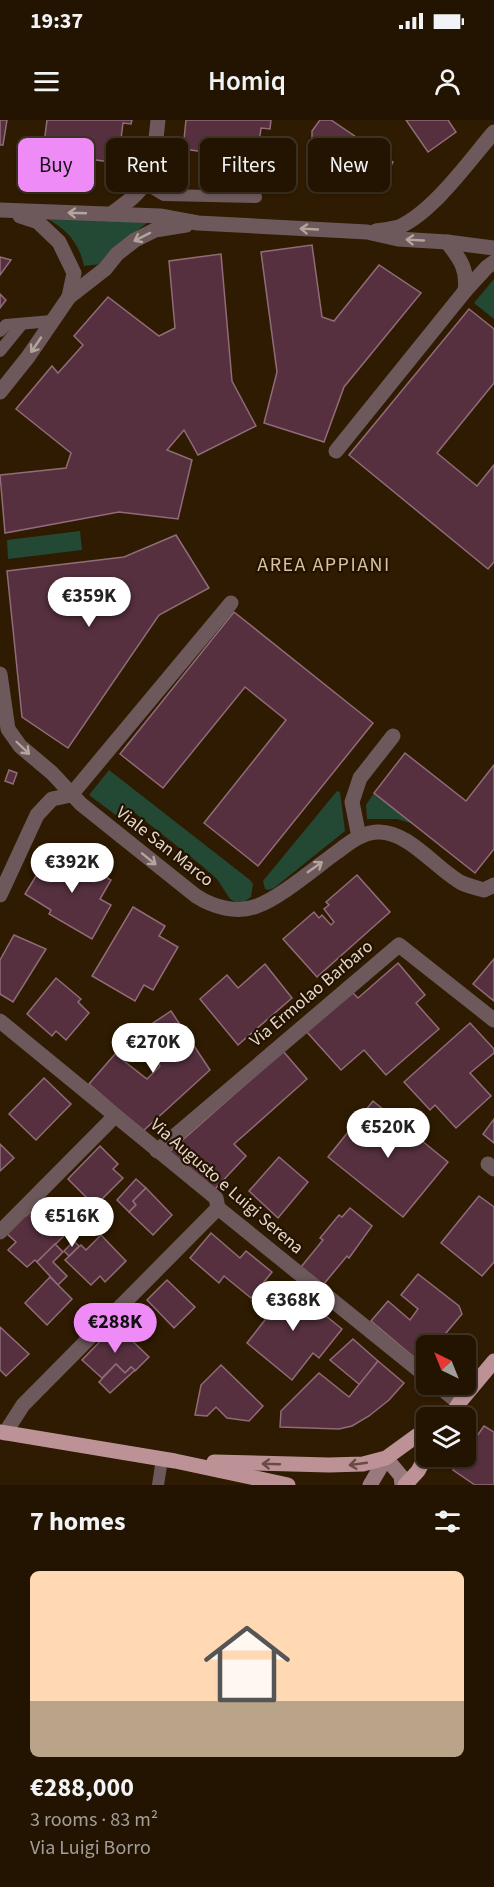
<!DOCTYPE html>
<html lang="en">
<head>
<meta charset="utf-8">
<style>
	:root { --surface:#221401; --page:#2a1d0b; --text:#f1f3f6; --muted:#a29e99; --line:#3f3323; --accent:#ef8bf6 }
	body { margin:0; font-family:"Source Sans 3",sans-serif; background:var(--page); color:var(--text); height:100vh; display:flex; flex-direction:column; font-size:22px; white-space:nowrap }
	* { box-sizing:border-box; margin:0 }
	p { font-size:20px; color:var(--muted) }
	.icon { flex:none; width:33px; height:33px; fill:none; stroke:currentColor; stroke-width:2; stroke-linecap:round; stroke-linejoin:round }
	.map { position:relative; height:1365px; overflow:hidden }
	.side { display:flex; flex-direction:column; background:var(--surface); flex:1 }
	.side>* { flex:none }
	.guide { position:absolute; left:18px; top:18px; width:459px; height:54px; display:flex; gap:12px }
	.needle { width:39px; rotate:317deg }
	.fabs { position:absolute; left:416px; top:1215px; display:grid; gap:12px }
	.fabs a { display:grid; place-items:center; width:60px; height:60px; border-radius:9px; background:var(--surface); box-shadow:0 2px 4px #0004,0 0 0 2px var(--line); font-size:30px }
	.price { position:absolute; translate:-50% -51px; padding:0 14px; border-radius:21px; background:#fff; color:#222; font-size:20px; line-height:39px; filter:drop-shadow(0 2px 3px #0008) }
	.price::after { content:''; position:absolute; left:50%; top:36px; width:18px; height:14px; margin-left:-9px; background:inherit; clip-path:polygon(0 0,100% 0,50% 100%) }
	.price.selected { background:var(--accent); color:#111 }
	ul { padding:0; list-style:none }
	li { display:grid; align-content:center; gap:12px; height:318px; padding:0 30px }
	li+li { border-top:2px solid var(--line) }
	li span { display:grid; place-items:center; height:186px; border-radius:9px; color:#555 }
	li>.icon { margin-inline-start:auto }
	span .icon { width:108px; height:108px; fill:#fffc; stroke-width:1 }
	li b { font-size:26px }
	h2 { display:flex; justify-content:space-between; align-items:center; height:72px; padding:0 30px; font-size:26px }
	.pill { padding:0 21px; border-radius:9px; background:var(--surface); box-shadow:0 2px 4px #0004,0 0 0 2px var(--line); font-size:21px; line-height:54px }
	.pill.selected { background:var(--accent); color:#111 }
	.status { display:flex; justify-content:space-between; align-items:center; height:42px; padding:0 30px; background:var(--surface); direction:ltr }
	.status svg { height:16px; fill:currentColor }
	header { display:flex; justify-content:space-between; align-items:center; height:78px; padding:0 30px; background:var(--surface); font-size:27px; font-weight:600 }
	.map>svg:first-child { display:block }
	.green { fill:#234833 }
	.building { fill:#56303f; stroke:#906b78; stroke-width:1.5 }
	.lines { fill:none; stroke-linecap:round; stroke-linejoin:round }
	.service { stroke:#6d595b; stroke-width:12 }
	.pedestrian { stroke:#6d595b; stroke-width:15 }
	.minor { stroke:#6d595b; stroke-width:15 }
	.secondary { stroke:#99797d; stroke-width:15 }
	.primary { stroke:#bc9297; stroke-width:15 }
	.oneway { stroke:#b4a59c }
	.oneway2 { stroke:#684c44 }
	.labels { text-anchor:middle; stroke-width:4.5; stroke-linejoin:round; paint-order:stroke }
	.street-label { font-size:18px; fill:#e4d7c8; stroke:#241200 }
	.neighbourhood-label { font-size:20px; letter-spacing:1.5px; fill:#dac1a2; stroke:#241200 }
</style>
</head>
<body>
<div class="status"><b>19:37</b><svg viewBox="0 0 49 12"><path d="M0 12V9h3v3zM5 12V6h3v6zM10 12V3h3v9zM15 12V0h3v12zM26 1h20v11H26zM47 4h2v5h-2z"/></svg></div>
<header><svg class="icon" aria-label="menu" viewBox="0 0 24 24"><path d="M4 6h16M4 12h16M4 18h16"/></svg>Homiq<svg class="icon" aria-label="person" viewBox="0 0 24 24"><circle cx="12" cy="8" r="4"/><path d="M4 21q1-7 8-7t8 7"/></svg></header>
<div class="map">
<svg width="494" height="1365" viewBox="0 0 494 1365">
	<rect width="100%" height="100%" fill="#2e1b01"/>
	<!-- green -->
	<g class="green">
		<path d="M43 97 145 101 147 103 119 124 102 144 84 146C79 122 65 107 43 97Z"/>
		<polygon points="494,159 494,199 474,183"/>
		<polygon points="80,411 82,430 8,439 7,420"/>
		<polygon points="109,650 250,760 253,764 251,777 244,782 237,783 230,779 217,759 201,745 130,689 121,699 89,675"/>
		<polygon points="337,671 340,672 345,711 274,768 268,770 265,769 263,761"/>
		<polygon points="374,673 414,704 397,699 367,699 366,685"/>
	</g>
	<!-- building -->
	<g class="building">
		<polygon points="0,0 7,0 3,25 0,25"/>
		<polygon points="47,0 132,0 131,4 123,3 118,43 81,38 82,28 44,24"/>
		<polygon points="186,0 271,0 270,9 261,8 256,46 220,42 221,34 183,29"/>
		<polygon points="320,0 331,0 393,42 382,62 312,60 312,11"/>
		<polygon points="406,0 448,0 456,12 428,32"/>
		<polygon points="312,125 322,197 334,201 379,145 421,173 344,267 324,322 264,303 277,252 261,132"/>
		<polygon points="221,134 232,261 256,306 198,335 184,310 167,330 192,340 178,399 119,392 5,413 0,355 66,348 71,333 16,289 52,246 58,253 83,225 74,216 108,177 159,216 175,208 169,141"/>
		<polygon points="0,137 11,140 0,155"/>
		<polygon points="0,174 6,180 0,188"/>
		<polygon points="469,189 494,209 494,263 437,333 477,366 494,345 494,442 488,449 349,335"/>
		<polygon points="176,415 209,468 159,495 68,628 22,597 7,451 124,437"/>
		<polygon points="234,492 373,603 258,746 204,703 286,600 245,567 163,668 120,634"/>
		<polygon points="405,633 466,681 494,645 494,729 475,753 374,673"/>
		<polygon points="9,650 17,653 13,664 5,661"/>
		<polygon points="50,733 65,742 69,736 111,760 100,779 111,785 92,819 49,794 51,790 25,774"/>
		<polygon points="357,755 390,792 317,857 283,819 314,792 319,798 322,795 331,805 334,802 324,789 329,785 326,782"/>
		<polygon points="133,787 165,806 159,816 178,827 153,870 144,865 135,881 92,856"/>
		<polygon points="14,815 46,829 13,882 0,874 0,840"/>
		<polygon points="494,839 494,881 473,864"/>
		<polygon points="398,843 425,875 416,883 439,909 386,955 364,930 341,950 306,911 352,872 358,878"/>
		<polygon points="265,844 292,878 238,925 200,879 227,855 238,868"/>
		<polygon points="56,858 81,879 78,882 89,893 66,920 56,911 52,916 27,894"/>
		<polygon points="171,891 210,950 143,1011 89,964 115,934 147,959 160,946 138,913"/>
		<polygon points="470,903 494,929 494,933 470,953 491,976 456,1008 435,985 430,990 404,962"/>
		<polygon points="283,931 307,959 234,1024 246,1036 215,1069 169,1032"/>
		<polygon points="44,958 71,984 36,1020 9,994"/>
		<polygon points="373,981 448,1042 403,1097 328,1037"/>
		<polygon points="494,999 494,1023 483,1014"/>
		<polygon points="0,1024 14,1038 0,1051"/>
		<polygon points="100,1026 118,1044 113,1049 123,1058 95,1086 68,1059"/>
		<polygon points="279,1037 308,1062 278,1098 249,1071"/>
		<polygon points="136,1059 146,1068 133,1081 136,1085 129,1092 117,1080"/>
		<polygon points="146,1068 172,1095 153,1115 129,1092 136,1085 133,1081"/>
		<polygon points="479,1076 494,1087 494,1142 482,1156 441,1123"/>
		<polygon points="42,1085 68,1112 37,1142 35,1140 27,1147 8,1130 16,1122 6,1113 25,1095 26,1096 34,1089 36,1091"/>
		<polygon points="350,1088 372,1106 349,1138 347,1136 323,1165 301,1147 323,1120 320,1118 339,1095 342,1097"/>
		<polygon points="211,1113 240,1138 246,1131 272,1152 251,1178 224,1156 219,1163 190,1138"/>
		<polygon points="101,1115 126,1141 105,1162 100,1156 91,1165 65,1140 81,1125 86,1130"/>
		<polygon points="74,1121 79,1126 69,1136 64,1131"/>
		<polygon points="55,1124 63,1132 53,1142 67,1156 58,1165 37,1142"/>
		<polygon points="418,1154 459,1186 462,1194 435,1226 426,1226 425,1237 415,1238 371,1201 388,1181 410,1200 418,1189 401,1175"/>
		<polygon points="50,1157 72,1179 47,1205 25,1183"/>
		<polygon points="167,1160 195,1187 174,1208 147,1180"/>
		<polygon points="286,1163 342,1209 319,1238 313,1233 292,1260 247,1223 268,1196 263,1192"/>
		<polygon points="116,1205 149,1237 135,1251 131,1247 125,1253 116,1244 102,1258 82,1240"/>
		<polygon points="0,1207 29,1234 6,1256 0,1250"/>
		<polygon points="353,1219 378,1241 360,1265 330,1240"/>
		<polygon points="378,1241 404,1263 389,1280 369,1296 352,1306 339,1309 280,1307 281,1291 319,1253 349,1277"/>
		<polygon points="116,1244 125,1253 131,1247 135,1250 110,1273 99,1262"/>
		<polygon points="221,1245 263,1286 249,1301 227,1298 216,1287 207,1296 195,1295 201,1265"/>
		<polygon points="484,1306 494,1312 494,1365 475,1365 453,1350 463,1336 465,1336 465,1333"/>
	</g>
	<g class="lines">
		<!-- service -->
		<g class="service">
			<polyline points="146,61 154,69 164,75 256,77"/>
			<polyline points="0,211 6,205 52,201"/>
			<polyline points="0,231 22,204"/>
			<polyline points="158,1365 162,1339"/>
		</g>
		<!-- pedestrian -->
		<g class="pedestrian">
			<path d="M447 122C460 139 468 149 465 171"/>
			<polyline points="336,331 465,171 487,147 494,142"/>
			<polyline points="71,675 231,483"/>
			<polyline points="359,717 352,682 360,658 393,616"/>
		</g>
		<!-- minor -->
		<g class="minor">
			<polyline points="0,90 160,96 198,103 367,112 398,119 447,122 494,128"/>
			<path d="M111 94C123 85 139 75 146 61 154 43 156 19 158 0"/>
			<polyline points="20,96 38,102 59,122 74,153 69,177"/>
			<path d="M376 111C383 110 392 109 399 107 434 91 469 41 494 12"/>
			<polyline points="0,272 28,237 69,177 105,149 117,134 135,120 155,110 186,105"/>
			<path d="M0 554 8 609 20 626 52 653 81 684 196 776C213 787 237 794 257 786 280 778 316 747 337 732 349 723 361 713 377 712 408 710 437 750 462 763 469 766 477 768 484 770L494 765"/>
			<polyline points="0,775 37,695 52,679 71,675"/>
			<polyline points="0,901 216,1078 218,1088 426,1256"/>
			<polyline points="157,1031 399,825 494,900"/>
			<polyline points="488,1044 494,1049"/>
			<polyline points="0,1112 115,996"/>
			<polyline points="436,1264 459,1283"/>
			<polyline points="5,1313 23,1285 218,1088"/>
		</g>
		<!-- secondary -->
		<polyline class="secondary" points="370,1365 386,1338 401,1356 402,1365"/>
		<!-- primary -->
		<g class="primary">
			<polyline points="450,1298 459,1283 494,1241"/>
			<polyline points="0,1312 175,1341 288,1365"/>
			<polyline points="214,1342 329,1345 363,1344 386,1338 426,1309"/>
			<polyline points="405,1365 418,1351 426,1336"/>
		</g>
	</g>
	<!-- one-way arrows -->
	<defs><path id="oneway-shaft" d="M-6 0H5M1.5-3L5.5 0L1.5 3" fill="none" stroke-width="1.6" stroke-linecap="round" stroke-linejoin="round" transform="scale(1.5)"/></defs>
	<g class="oneway">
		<use href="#oneway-shaft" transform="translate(77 93) rotate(-178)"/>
		<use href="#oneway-shaft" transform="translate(309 109) rotate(-177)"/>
		<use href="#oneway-shaft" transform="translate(142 117) rotate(153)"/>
		<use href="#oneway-shaft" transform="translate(415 120) rotate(-177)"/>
		<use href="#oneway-shaft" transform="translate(36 225) rotate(124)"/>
		<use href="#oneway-shaft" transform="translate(23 628) rotate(44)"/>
		<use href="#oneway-shaft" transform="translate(149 739) rotate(39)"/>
		<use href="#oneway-shaft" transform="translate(315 747) rotate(-35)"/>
	</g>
	<g class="oneway2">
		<use href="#oneway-shaft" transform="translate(271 1344) rotate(-178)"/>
		<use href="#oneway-shaft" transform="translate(358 1344) rotate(172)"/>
	</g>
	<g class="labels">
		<!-- street labels -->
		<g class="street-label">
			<text transform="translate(165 726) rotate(38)" y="6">Viale San Marco</text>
			<text transform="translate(311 873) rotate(-40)" y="6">Via Ermolao Barbaro</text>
			<text transform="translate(227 1066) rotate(41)" y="6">Via Augusto e Luigi Serena</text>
		</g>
		<!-- neighbourhood labels -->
		<g class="neighbourhood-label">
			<text x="324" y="451">AREA APPIANI</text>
		</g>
	</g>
</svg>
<div class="fabs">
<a><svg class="needle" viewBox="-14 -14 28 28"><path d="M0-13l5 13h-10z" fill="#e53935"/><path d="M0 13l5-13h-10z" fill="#a29e99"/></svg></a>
<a><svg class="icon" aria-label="layers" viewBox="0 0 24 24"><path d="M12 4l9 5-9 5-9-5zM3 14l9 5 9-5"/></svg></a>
</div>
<b class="price" style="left:89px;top:508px">€359K</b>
<b class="price" style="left:72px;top:774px">€392K</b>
<b class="price" style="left:153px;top:954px">€270K</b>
<b class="price" style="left:388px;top:1039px">€520K</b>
<b class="price" style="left:72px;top:1128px">€516K</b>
<b class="price" style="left:293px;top:1212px">€368K</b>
<b class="price selected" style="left:115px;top:1234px">€288K</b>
<div class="guide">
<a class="pill selected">Buy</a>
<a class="pill">Rent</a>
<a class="pill">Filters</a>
<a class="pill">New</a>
</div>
</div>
<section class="side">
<h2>7 homes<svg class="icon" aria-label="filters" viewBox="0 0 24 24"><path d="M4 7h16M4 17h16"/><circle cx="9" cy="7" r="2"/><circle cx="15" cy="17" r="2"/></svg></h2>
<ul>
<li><span style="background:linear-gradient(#ffd9b3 70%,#b9a48a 0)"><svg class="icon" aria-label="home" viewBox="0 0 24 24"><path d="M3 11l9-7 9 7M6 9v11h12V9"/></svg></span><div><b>€288,000</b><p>3 rooms · 83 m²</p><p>Via Luigi Borro</p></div></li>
</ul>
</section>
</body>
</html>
